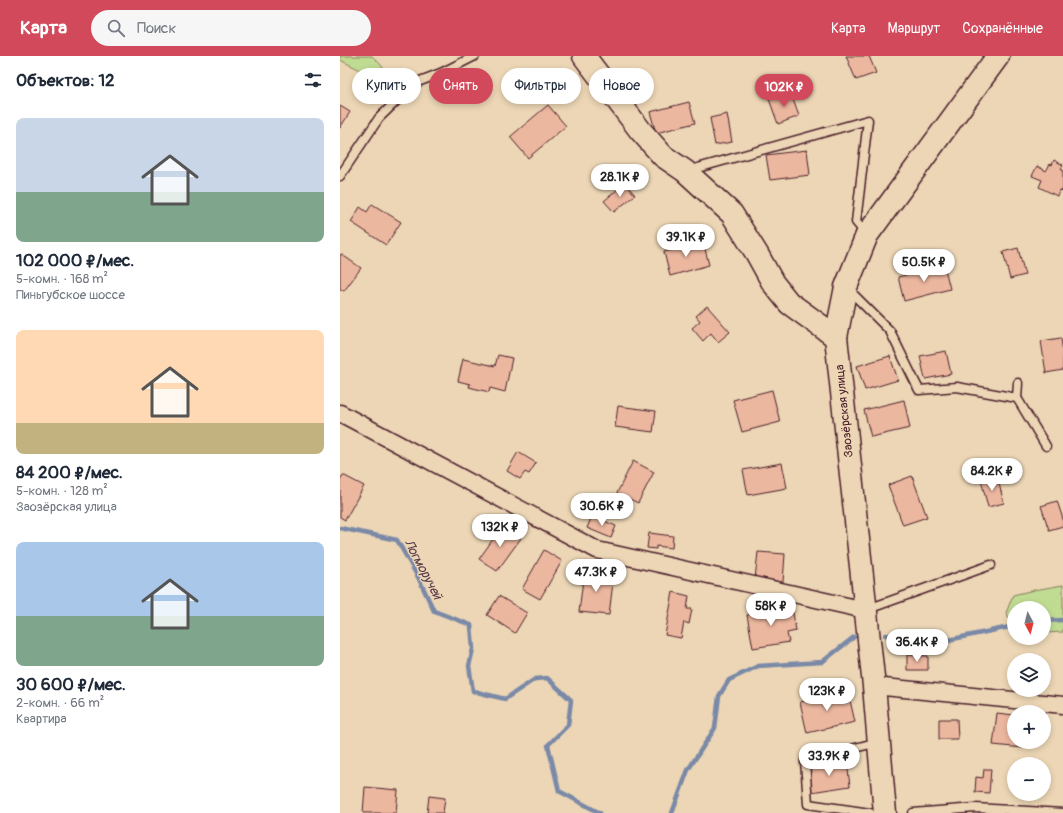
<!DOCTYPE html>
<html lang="ru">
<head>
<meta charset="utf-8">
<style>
	:root { --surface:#fff; --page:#f6f6f7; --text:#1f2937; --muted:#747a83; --accent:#d1495b }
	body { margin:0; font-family:Pangolin,sans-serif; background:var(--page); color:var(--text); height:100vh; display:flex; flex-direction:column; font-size:15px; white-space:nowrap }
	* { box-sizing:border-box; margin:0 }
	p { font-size:13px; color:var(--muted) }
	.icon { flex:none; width:22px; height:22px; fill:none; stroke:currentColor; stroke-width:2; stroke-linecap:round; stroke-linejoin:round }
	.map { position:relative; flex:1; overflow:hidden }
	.details { display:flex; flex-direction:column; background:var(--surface); width:340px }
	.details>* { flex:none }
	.banner { position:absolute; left:12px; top:12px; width:380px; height:36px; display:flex; gap:8px }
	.needle { width:26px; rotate:173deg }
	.tools { position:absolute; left:667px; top:545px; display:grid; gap:8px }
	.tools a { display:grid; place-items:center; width:44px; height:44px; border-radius:50%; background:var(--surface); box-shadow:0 2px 6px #0003; font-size:20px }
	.price { position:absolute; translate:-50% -34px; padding:0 9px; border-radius:14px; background:#fff; color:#222; font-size:13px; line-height:26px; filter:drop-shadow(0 1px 2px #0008) }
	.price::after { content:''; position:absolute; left:50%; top:24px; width:12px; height:9px; margin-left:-6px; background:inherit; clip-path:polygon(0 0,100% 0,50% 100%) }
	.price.current { background:var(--accent); color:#fff }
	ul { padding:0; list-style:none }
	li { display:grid; align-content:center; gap:8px; height:212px; padding:0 16px }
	li span { display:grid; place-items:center; height:124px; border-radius:8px; color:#555 }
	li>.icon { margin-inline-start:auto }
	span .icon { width:72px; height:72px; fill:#fffc; stroke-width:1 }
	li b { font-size:17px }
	h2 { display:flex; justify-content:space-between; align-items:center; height:48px; padding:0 16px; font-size:17px }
	.chip { padding:0 14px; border-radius:18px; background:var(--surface); box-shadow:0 2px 6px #0003; font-size:14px; line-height:36px }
	.chip.current { background:var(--accent); color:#fff }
	header { display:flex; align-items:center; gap:24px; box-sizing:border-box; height:56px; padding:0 20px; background:var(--accent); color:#fff }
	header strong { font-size:19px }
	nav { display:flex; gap:22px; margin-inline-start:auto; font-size:14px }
	.search { width:280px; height:36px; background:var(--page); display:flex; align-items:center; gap:10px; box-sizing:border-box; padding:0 14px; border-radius:22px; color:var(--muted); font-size:15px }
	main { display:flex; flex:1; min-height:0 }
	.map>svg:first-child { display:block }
	.green { fill:#c0db92; stroke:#857d5e }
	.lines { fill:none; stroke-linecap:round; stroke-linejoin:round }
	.stream { stroke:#7a89a7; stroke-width:4.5 }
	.building { fill:#ecb79f; stroke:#4a1f2b }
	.lane-casing { stroke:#4a1f2b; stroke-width:11 }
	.street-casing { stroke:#4a1f2b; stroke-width:19 }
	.secondary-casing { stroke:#4a1f2b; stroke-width:25 }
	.lane { stroke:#ecd6b5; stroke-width:8 }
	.street { stroke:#ecd6b5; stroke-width:16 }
	.secondary { stroke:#ecd6b5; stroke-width:22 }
	.labels { text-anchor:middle; stroke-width:3; stroke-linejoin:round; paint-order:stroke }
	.street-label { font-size:12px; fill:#4a1f2b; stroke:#ecd6b5 }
	.water-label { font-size:13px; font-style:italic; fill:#563a4a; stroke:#ecd6b5 }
</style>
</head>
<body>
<header>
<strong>Карта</strong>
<div class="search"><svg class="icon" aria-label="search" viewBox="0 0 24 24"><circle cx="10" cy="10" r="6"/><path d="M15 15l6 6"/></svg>Поиск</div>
<nav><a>Карта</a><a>Маршрут</a><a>Сохранённые</a></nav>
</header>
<main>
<section class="details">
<h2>Объектов: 12<svg class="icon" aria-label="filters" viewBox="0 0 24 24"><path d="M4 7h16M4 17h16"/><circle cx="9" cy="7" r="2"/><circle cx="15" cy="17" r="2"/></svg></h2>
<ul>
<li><span style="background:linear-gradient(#c9d6e8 60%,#7fa58c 0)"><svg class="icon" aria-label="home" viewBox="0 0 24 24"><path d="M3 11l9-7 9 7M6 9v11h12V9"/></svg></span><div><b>102 000 ₽/мес.</b><p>5-комн. · 168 m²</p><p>Пиньгубское шоссе</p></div></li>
<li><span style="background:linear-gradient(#ffd9b3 75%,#c2b280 0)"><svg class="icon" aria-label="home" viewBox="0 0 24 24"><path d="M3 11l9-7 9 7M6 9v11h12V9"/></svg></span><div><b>84 200 ₽/мес.</b><p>5-комн. · 128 m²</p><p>Заозёрская улица</p></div></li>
<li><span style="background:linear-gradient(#a9c7e8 60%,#7fa58c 0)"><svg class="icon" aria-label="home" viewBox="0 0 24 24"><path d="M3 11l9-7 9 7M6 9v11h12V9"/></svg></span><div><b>30 600 ₽/мес.</b><p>2-комн. · 66 m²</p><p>Квартира</p></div></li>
</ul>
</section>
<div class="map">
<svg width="723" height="757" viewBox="0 0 723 757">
	<rect width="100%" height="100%" fill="#ecd6b5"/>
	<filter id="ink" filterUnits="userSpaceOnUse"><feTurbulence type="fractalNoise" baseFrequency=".025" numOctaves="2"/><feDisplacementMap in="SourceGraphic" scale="8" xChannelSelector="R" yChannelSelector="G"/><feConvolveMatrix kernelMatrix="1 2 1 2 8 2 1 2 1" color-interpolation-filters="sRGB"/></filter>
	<g filter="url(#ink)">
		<!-- green -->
		<g class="green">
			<path d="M0 0H32C39 7 50 15 43 25L0 4Z"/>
			<polygon points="723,529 723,576 704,577 704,552 674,552 674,570 666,557 673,539 694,534"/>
		</g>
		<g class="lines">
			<!-- stream -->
			<g class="stream">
				<polyline points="0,472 57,484 79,523 94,555 131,569 133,593 129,610 133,635 165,643 195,623 207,622 231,644 228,669 208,689 219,735 260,757"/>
				<polyline points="704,565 723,564"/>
				<polyline points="545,579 571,581 599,586 674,570"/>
				<polyline points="332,757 348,714 375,672 379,640 389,624 418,610 482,606 514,581"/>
			</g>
		</g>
		<!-- building -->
		<g class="building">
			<polygon points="506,0 529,0 536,17 516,24"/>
			<polygon points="450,35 459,60 438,68 429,43"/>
			<polygon points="349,46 355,67 316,77 310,56"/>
			<polygon points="208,49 226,70 188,102 170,81"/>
			<polygon points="0,50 10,56 0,72"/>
			<polygon points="387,58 392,86 375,89 370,62"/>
			<polygon points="467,94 470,119 430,124 426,99"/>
			<polygon points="714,104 723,109 721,113 723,114 723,135 720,134 717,140 699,131 702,124 692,120 697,110 706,115 710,108 712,109"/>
			<polygon points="285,127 295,139 274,156 264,145"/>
			<polygon points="32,148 61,166 46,189 11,166 20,151 27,156"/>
			<polygon points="363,185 369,209 330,220 324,196"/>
			<polygon points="678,192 685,219 670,223 663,196"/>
			<polygon points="1,198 21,212 4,235 0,233 0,200"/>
			<polygon points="604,209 610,233 564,245 558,221"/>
			<polygon points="367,250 390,276 378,286 371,277 363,285 352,272 360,265 356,260"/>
			<polygon points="721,282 723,298 723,314 706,317 701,285"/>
			<polygon points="606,295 611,318 585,323 580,300"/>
			<polygon points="158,299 172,302 165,336 150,332 149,336 129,331 130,328 118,325 123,303 155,310"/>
			<polygon points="550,300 558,324 525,334 517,310"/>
			<polygon points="432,334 440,366 402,376 393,344"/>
			<polygon points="564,344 570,372 531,381 524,354"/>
			<polygon points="278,350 316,355 313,376 275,371"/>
			<polygon points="178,396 196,407 189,418 185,416 180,423 167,415"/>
			<polygon points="293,405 314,416 298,447 277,437"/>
			<polygon points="442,407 447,432 408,439 403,414"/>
			<polygon points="3,419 24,430 5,464 0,461 0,424"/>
			<polygon points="572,420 587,461 563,469 548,429"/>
			<polygon points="657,420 664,447 648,451 641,424"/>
			<polygon points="717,445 723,463 723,470 709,474 701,450"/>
			<polygon points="252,460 276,470 271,482 247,472"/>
			<polygon points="163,469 181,482 157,515 139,503"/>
			<polygon points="309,477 333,480 332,492 316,490 316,493 307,492"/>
			<polygon points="204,494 222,505 200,543 182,533"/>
			<polygon points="418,496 445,498 443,526 415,523"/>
			<polygon points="244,515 274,518 269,559 239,556"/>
			<polygon points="333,536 349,540 347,553 352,553 349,568 344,566 341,582 325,579"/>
			<polygon points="159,540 187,557 175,577 147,559"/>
			<polygon points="452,551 456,575 447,577 449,586 413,592 407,559"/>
			<polygon points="567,599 588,600 588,614 567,614"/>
			<polygon points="508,636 515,666 467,677 460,646"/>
			<polygon points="657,657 674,659 674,686 683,686 683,692 653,689"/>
			<polygon points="599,663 617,663 618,683 599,683"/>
			<polygon points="507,706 510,730 471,736 467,712"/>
			<polygon points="644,713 651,713 649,737 635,736 636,721 643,722"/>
			<polygon points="25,731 58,734 56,757 23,757"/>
			<polygon points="89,740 105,742 103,757 87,757"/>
		</g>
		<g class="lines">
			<!-- lane casing -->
			<g class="lane-casing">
				<g id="lane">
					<polyline points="347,115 528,64 516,166 526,178"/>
					<polyline points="0,120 39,62 75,27 101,17 135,0"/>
					<polyline points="508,233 550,275 579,334 617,331 677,342"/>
					<polyline points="678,327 677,342 706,390"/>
					<polyline points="528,553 651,509"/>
					<polyline points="530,757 468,748 465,705 538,686"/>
					<polyline points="573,757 635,752 723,757"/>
				</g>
			</g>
			<!-- street casing -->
			<g class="street-casing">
				<g id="street">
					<polyline points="0,357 257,494 525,554"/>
					<polyline points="534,630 723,649"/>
				</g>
			</g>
			<!-- secondary casing -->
			<g class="secondary-casing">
				<g id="secondary">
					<polyline points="244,0 300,74 323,100 345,115 392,158 417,198 433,227 449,247 496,281"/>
					<polyline points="545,757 534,630 496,281 506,231 527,179 658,0"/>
				</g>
			</g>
			<!-- lane -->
			<use href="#lane" class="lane"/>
			<!-- street -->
			<use href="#street" class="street"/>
			<!-- secondary -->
			<use href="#secondary" class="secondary"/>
		</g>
	</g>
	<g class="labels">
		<!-- street labels -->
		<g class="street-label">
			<text transform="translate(504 355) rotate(-96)" y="4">Заозёрская улица</text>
		</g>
		<!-- water labels -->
		<g class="water-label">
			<text transform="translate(84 513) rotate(62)" y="5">Логморучей</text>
		</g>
	</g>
</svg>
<div class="tools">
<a><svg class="needle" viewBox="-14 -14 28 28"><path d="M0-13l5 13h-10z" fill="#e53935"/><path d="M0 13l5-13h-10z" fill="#747a83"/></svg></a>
<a><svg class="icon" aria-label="layers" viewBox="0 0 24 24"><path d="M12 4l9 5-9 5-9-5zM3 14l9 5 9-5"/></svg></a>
<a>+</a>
<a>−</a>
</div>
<b class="price current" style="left:444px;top:52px">102K ₽</b>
<b class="price" style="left:280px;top:142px">28.1K ₽</b>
<b class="price" style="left:346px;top:202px">39.1K ₽</b>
<b class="price" style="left:584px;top:227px">50.5K ₽</b>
<b class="price" style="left:652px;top:436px">84.2K ₽</b>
<b class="price" style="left:262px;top:471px">30.6K ₽</b>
<b class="price" style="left:160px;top:492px">132K ₽</b>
<b class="price" style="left:256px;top:537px">47.3K ₽</b>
<b class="price" style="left:431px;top:571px">58K ₽</b>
<b class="price" style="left:577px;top:607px">36.4K ₽</b>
<b class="price" style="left:487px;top:656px">123K ₽</b>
<b class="price" style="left:489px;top:721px">33.9K ₽</b>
<div class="banner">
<a class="chip">Купить</a>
<a class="chip current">Снять</a>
<a class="chip">Фильтры</a>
<a class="chip">Новое</a>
</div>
</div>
</main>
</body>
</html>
